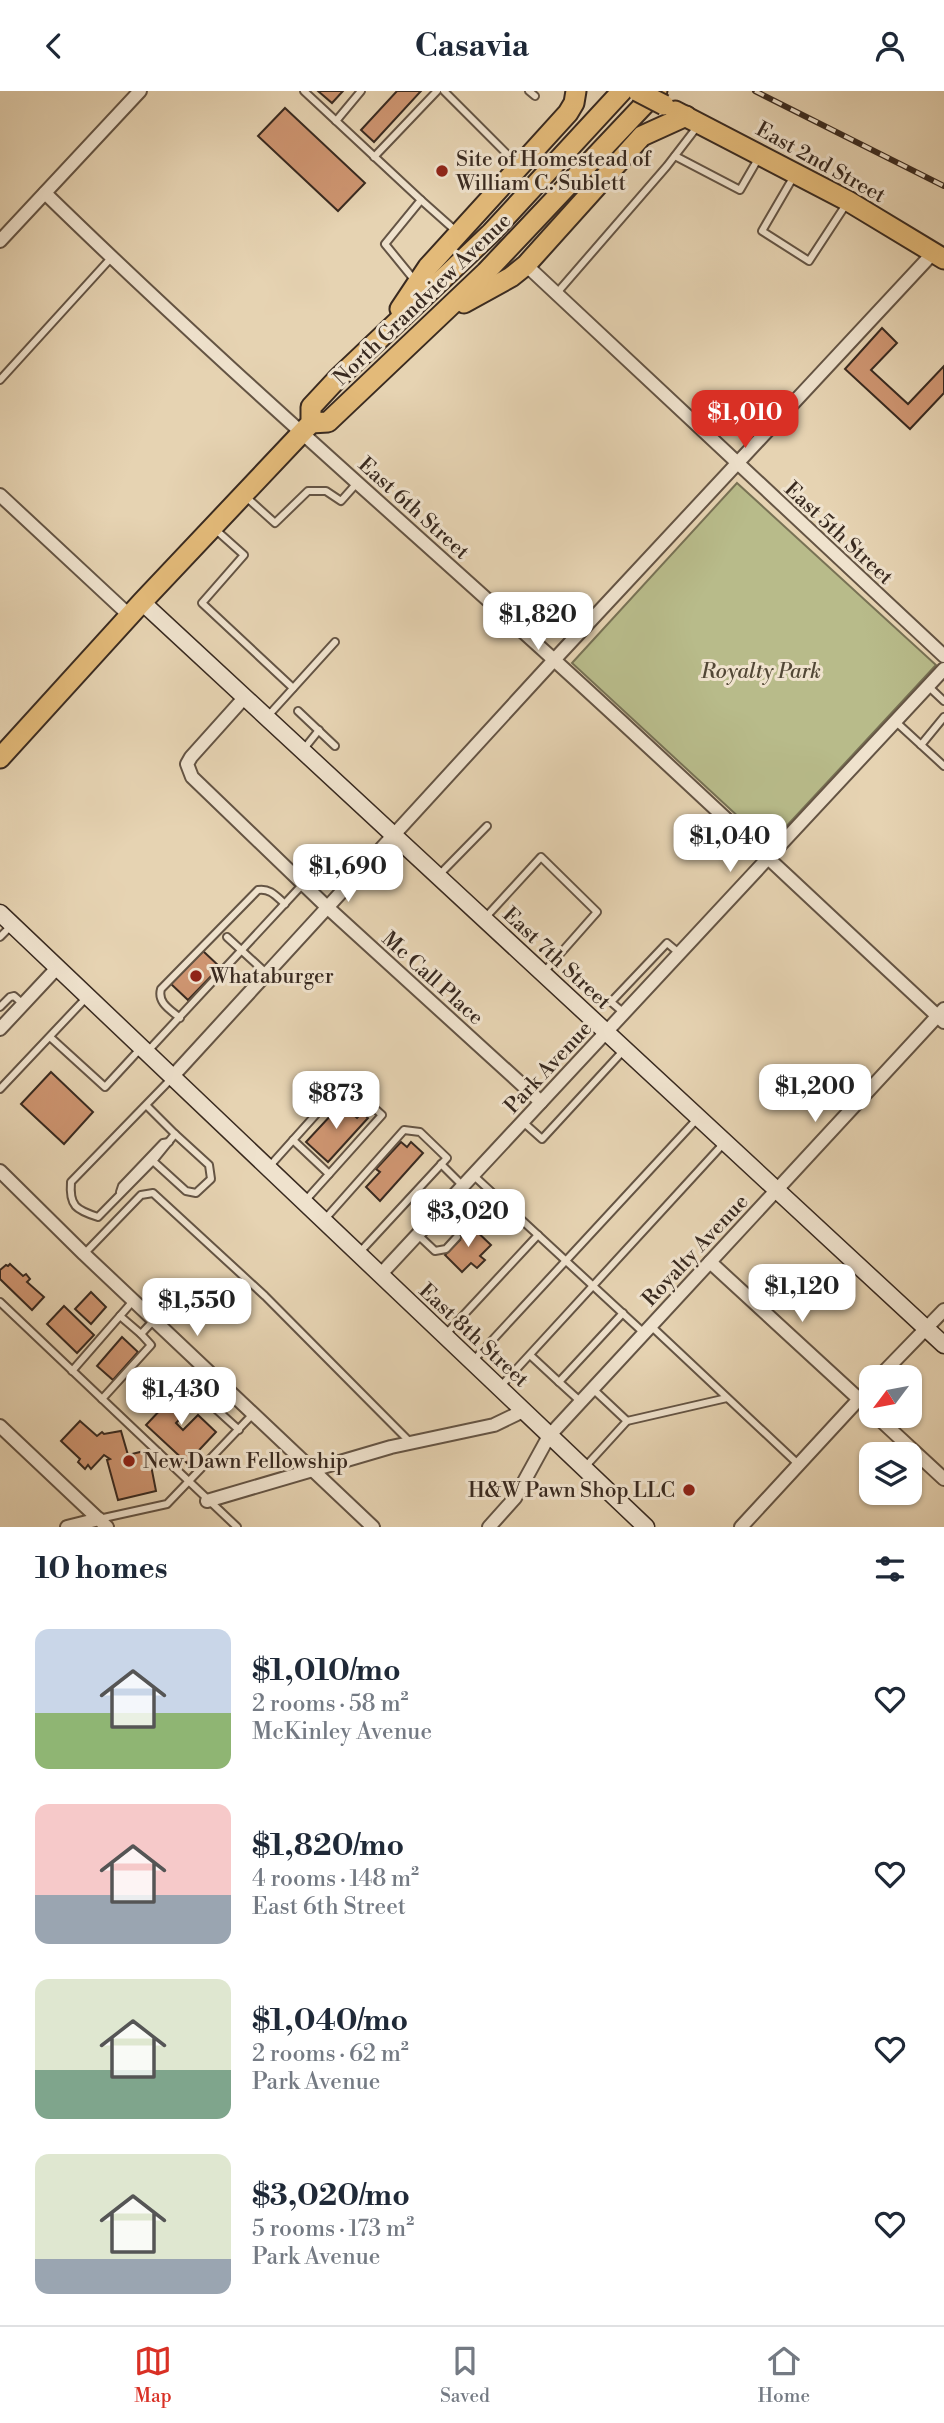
<!DOCTYPE html>
<html lang="en">
<head>
<meta charset="utf-8">
<style>
	:root { --surface:#fff; --page:#f6f6f7; --text:#1f2937; --muted:#747a83; --line:#e0e1e3; --accent:#d93025 }
	body { margin:0; font-family:"Libre Bodoni",serif; background:var(--page); color:var(--text); height:100vh; display:flex; flex-direction:column; font-size:26px; white-space:nowrap }
	* { box-sizing:border-box; margin:0 }
	p { font-size:23px; color:var(--muted) }
	.icon { flex:none; width:38px; height:38px; fill:none; stroke:currentColor; stroke-width:2; stroke-linecap:round; stroke-linejoin:round }
	.map { position:relative; height:1436px; overflow:hidden }
	.sheet { display:flex; flex-direction:column; background:var(--surface); flex:1 }
	.sheet>* { flex:none }
	.needle { width:46px; rotate:238deg }
	.fabs { position:absolute; left:859px; top:1274px; display:grid; gap:14px }
	.fabs a { display:grid; place-items:center; width:63px; height:63px; border-radius:14px; background:var(--surface); box-shadow:0 2px 5px #0004; font-size:35px }
	.price { position:absolute; translate:-50% -60px; padding:0 16px; border-radius:14px; background:#fff; color:#222; font-size:23px; line-height:46px; filter:drop-shadow(0 2px 4px #0008) }
	.price::after { content:''; position:absolute; left:50%; top:42px; width:21px; height:16px; margin-left:-10px; background:inherit; clip-path:polygon(0 0,100% 0,50% 100%) }
	.price.active { background:var(--accent); color:#fff }
	ul { padding:0; list-style:none }
	li { display:flex; align-items:center; gap:21px; height:175px; padding:0 35px }
	li span { display:grid; place-items:center; flex:none; width:196px; height:140px; border-radius:14px; color:#555 }
	li>.icon { margin-inline-start:auto }
	span .icon { width:84px; height:84px; fill:#fffc; stroke-width:1 }
	li b { font-size:30px }
	h2 { display:flex; justify-content:space-between; align-items:center; height:84px; padding:0 35px; font-size:30px }
	header { display:flex; justify-content:space-between; align-items:center; height:91px; padding:0 35px; background:var(--surface); font-size:32px; font-weight:700 }
	.tabs { display:flex; justify-content:space-around; align-items:center; height:98px; border-top:2px solid var(--line); background:var(--surface); font-size:19px; color:var(--muted) }
	.tabs a { display:grid; justify-items:center; gap:4px }
	.tabs .active { color:var(--accent) }
	.map>svg:first-child { display:block }
	.green { fill:#b8bb8a; stroke:#787255; stroke-width:2 }
	.building { fill:#ce9571; stroke:#392a20; stroke-width:2 }
	.lines { fill:none; stroke-linecap:round; stroke-linejoin:round }
	.lane-casing { stroke:#645444; stroke-width:10 }
	.street-casing { stroke:#645444; stroke-width:16 }
	.secondary-casing { stroke:#392a20; stroke-width:19 }
	.primary-casing { stroke:#392a20; stroke-width:23 }
	.lane { stroke:#efe2cd; stroke-width:6 }
	.street { stroke:#efe2cd; stroke-width:12 }
	.secondary { stroke:#efe2cd; stroke-width:16 }
	.primary { stroke:#e3ba79; stroke-width:19 }
	.rail-casing { stroke:#392a20; stroke-width:6 }
	.rail { stroke:#efe2cd; stroke-width:3.5; stroke-dasharray:10; stroke-linecap:butt }
	.primary-bridge-casing { stroke:#392a20; stroke-width:23; stroke-linecap:butt }
	.primary-bridge { stroke:#e3ba79; stroke-width:19 }
	.poi-dot { fill:#8f2418; stroke:#efe2cd; stroke-width:2.5 }
	.labels { text-anchor:middle; stroke-width:6; stroke-linejoin:round; paint-order:stroke }
	.poi-label { font-size:21px; fill:#392a20; stroke:#efe2cd; text-anchor:start }
	.street-label { font-size:21px; fill:#392a20; stroke:#efe2cd }
	.park-label { font-size:21px; font-style:italic; fill:#524735; stroke:#efe2cd }
</style>
</head>
<body>
<header><svg class="icon" aria-label="back" viewBox="0 0 24 24"><path d="M15 5l-7 7 7 7"/></svg>Casavia<svg class="icon" aria-label="person" viewBox="0 0 24 24"><circle cx="12" cy="8" r="4"/><path d="M4 21q1-7 8-7t8 7"/></svg></header>
<div class="map">
<svg width="944" height="1436" viewBox="0 0 944 1436">
	<rect width="100%" height="100%" fill="#e6d3b2"/>
	<filter id="stains"><feTurbulence type="fractalNoise" baseFrequency=".00286" numOctaves="4"/><feColorMatrix values="0 0 0 0 .2 0 0 0 0 .09 0 0 0 0 .02 0 0 0 .5 -.17"/></filter>
	<radialGradient id="worn" r=".72"><stop offset=".6" stop-color="#630" stop-opacity="0"/><stop offset="1" stop-color="#630" stop-opacity=".3"/></radialGradient>
	<!-- green -->
	<polygon class="green" points="737,392 936,574 769,754 572,572"/>
	<!-- building -->
	<g class="building">
		<polygon points="318,0 343,0 332,12"/>
		<polygon points="397,0 421,0 374,51 361,39"/>
		<polygon points="285,17 365,92 338,120 258,45"/>
		<polygon points="882,237 897,252 871,279 908,313 944,275 944,302 910,338 845,278"/>
		<polygon points="203,860 220,876 188,909 171,893"/>
		<polygon points="51,981 93,1021 64,1053 21,1013"/>
		<polygon points="345,1009 353,1013 348,1019 357,1027 362,1022 368,1027 328,1071 306,1051"/>
		<polygon points="401,1051 407,1056 411,1051 423,1062 380,1110 366,1096 380,1081 376,1078"/>
		<polygon points="458,1136 465,1143 472,1136 491,1154 480,1165 485,1169 477,1177 471,1172 462,1181 445,1164 460,1149 452,1142"/>
		<polygon points="10,1173 23,1185 26,1183 30,1188 27,1191 44,1206 32,1219 0,1188 0,1179 6,1174 8,1175"/>
		<polygon points="91,1201 106,1216 91,1233 75,1218"/>
		<polygon points="64,1215 94,1244 77,1262 47,1233"/>
		<polygon points="122,1246 138,1261 113,1289 97,1275"/>
		<polygon points="181,1297 196,1311 176,1332 183,1339 198,1324 216,1341 187,1372 146,1334"/>
		<polygon points="80,1330 97,1345 102,1341 104,1343 121,1340 128,1364 148,1359 156,1400 118,1409 107,1369 110,1368 104,1364 91,1378 88,1374 85,1378 78,1371 80,1368 61,1350"/>
	</g>
	<g class="lines">
		<!-- lane casing -->
		<g class="lane-casing">
			<g id="lane">
				<polyline points="304,0 421,109 385,153 416,191"/>
				<polyline points="444,0 517,73"/>
				<polyline points="529,0 535,5"/>
				<polyline points="336,30 361,0"/>
				<polyline points="675,65 740,99 758,68"/>
				<polyline points="374,66 437,0"/>
				<polyline points="794,85 762,140 809,170 847,112"/>
				<polyline points="421,109 457,141"/>
				<polyline points="556,203 667,75 697,36"/>
				<polyline points="0,289 111,167"/>
				<polyline points="245,405 275,432 308,400 326,400 341,410 357,392"/>
				<polyline points="216,439 244,464 202,512 293,597"/>
				<polyline points="928,595 944,610"/>
				<polyline points="298,620 335,655"/>
				<polyline points="267,626 335,551"/>
				<polyline points="895,630 944,675"/>
				<polyline points="921,654 944,626"/>
				<polyline points="303,659 319,639"/>
				<polyline points="439,784 487,735"/>
				<polyline points="485,827 541,766 597,821 544,881"/>
				<polyline points="0,846 11,835"/>
				<polyline points="227,846 266,882"/>
				<polyline points="0,916 10,906 14,905 23,913"/>
				<polyline points="624,922 611,911 667,852 679,862"/>
				<path d="M180 927C171 919 157 912 161 898L258 799C270 797 276 805 285 813"/>
				<polyline points="50,946 105,996 141,957"/>
				<polyline points="147,961 303,793"/>
				<polyline points="0,998 87,906"/>
				<path d="M146 1014 175 1043 153 1070 98 1126C76 1119 69 1115 71 1091L172 987"/>
				<polyline points="523,1031 542,1048 623,960"/>
				<polyline points="293,1049 329,1083"/>
				<polyline points="153,1070 186,1100 196,1102 211,1088 209,1074 175,1043"/>
				<polyline points="441,1073 463,1095"/>
				<polyline points="268,1077 345,991 382,1024 305,1110"/>
				<polyline points="473,1084 644,1242"/>
				<polyline points="120,1101 122,1095 163,1052 169,1051"/>
				<polyline points="325,1128 404,1039 420,1041 447,1067 359,1162"/>
				<path d="M462 1140C482 1119 483 1119 513 1121"/>
				<polyline points="418,1144 435,1160 446,1158 457,1146"/>
				<polyline points="84,1163 141,1104 153,1102 265,1205 409,1350"/>
				<polyline points="0,1211 237,1436"/>
				<polyline points="120,1225 141,1243 154,1229"/>
				<polyline points="651,1235 798,1373"/>
				<polyline points="445,1244 538,1144"/>
				<polyline points="530,1264 559,1291 623,1222"/>
				<polyline points="473,1270 698,1027"/>
				<polyline points="72,1280 133,1210"/>
				<polyline points="559,1291 581,1311"/>
				<polyline points="220,1292 205,1308 239,1339"/>
				<polyline points="500,1296 725,1051"/>
				<polyline points="593,1298 627,1330"/>
				<polyline points="102,1308 151,1254 141,1243"/>
				<polyline points="585,1376 627,1330 727,1307"/>
				<polyline points="99,1428 167,1413 253,1323"/>
			</g>
		</g>
		<!-- street casing -->
		<g class="street-casing">
			<g id="street">
				<path d="M45 102C209 262 382 413 552 567 684 687 813 810 944 931"/>
				<polyline points="0,150 140,0"/>
				<polyline points="526,174 944,565"/>
				<polyline points="0,404 130,525"/>
				<polyline points="244,607 191,666 187,673 192,686 327,816 541,1011"/>
				<polyline points="0,938 57,877"/>
				<polyline points="172,986 554,569 934,161"/>
				<polyline points="0,1080 84,1163 373,1436"/>
				<polyline points="710,1171 872,1320"/>
				<polyline points="380,1184 944,578"/>
				<polyline points="879,1286 944,1219"/>
				<polyline points="876,1325 944,1388"/>
				<polyline points="0,1335 107,1436"/>
				<polyline points="207,1410 391,1356 494,1334 523,1320"/>
				<polyline points="67,1436 99,1428"/>
				<polyline points="489,1436 515,1407 549,1345 944,918"/>
				<polyline points="741,1436 872,1294"/>
			</g>
		</g>
		<!-- secondary casing -->
		<g class="secondary-casing">
			<g id="secondary">
				<polyline points="142,511 944,1254"/>
				<polyline points="0,822 646,1436"/>
			</g>
		</g>
		<!-- primary casing -->
		<g class="primary-casing">
			<g id="primary">
				<polyline points="675,20 848,110 944,168"/>
				<polyline points="464,212 511,186 526,174 642,45 686,25"/>
				<polyline points="400,218 428,176 568,22 574,12 576,0"/>
				<polyline points="311,332 328,331 486,181 657,0"/>
				<polyline points="0,667 142,511 311,332 311,316 338,287 491,142 622,0"/>
			</g>
		</g>
		<!-- lane -->
		<use href="#lane" class="lane"/>
		<!-- street -->
		<use href="#street" class="street"/>
		<!-- secondary -->
		<use href="#secondary" class="secondary"/>
		<!-- primary -->
		<use href="#primary" class="primary"/>
		<!-- rail casing -->
		<g class="rail-casing">
			<polyline id="rail" points="755,0 944,95"/>
		</g>
		<!-- rail -->
		<use href="#rail" class="rail"/>
		<!-- primary-bridge casing -->
		<g class="primary-bridge-casing">
			<polyline id="primary-bridge" points="637,0 664,14"/>
		</g>
		<!-- primary-bridge -->
		<use href="#primary-bridge" class="primary-bridge"/>
	</g>
	<!-- markers -->
	<g class="poi-dot">
		<circle cx="442" cy="80" r="7"/>
		<circle cx="196" cy="885" r="7"/>
		<circle cx="129" cy="1370" r="7"/>
		<circle cx="689" cy="1399" r="7"/>
	</g>
	<g class="labels">
		<!-- poi labels -->
		<g class="poi-label">
			<text x="456" y="75">Site of Homestead of<tspan x="456" dy="24">William C. Sublett</tspan></text>
			<text x="210" y="892">Whataburger</text>
			<text x="143" y="1377">New Dawn Fellowship</text>
			<text x="675" y="1406" text-anchor="end">H&amp;W Pawn Shop LLC</text>
		</g>
		<!-- street labels -->
		<g class="street-label">
			<text transform="translate(821 71) rotate(29)" y="7">East 2nd Street</text>
			<text transform="translate(422 208) rotate(-44)" y="7">North Grandview Avenue</text>
			<text transform="translate(414 417) rotate(42)" y="7">East 6th Street</text>
			<text transform="translate(839 442) rotate(43)" y="7">East 5th Street</text>
			<text transform="translate(557 867) rotate(43)" y="7">East 7th Street</text>
			<text transform="translate(433 887) rotate(42)" y="7">Mc Call Place</text>
			<text transform="translate(548 976) rotate(-47)" y="7">Park Avenue</text>
			<text transform="translate(695 1159) rotate(-47)" y="7">Royalty Avenue</text>
			<text transform="translate(474 1244) rotate(43)" y="7">East 8th Street</text>
		</g>
		<!-- park labels -->
		<g class="park-label">
			<text x="761" y="587">Royalty Park</text>
		</g>
	</g>
	<rect width="100%" height="100%" filter="url(#stains)"/>
	<rect width="100%" height="100%" fill="url(#worn)"/>
</svg>
<div class="fabs">
<a><svg class="needle" viewBox="-14 -14 28 28"><path d="M0-13l5 13h-10z" fill="#e53935"/><path d="M0 13l5-13h-10z" fill="#747a83"/></svg></a>
<a><svg class="icon" aria-label="layers" viewBox="0 0 24 24"><path d="M12 4l9 5-9 5-9-5zM3 14l9 5 9-5"/></svg></a>
</div>
<b class="price active" style="left:745px;top:359px">$1,010</b>
<b class="price" style="left:538px;top:561px">$1,820</b>
<b class="price" style="left:730px;top:783px">$1,040</b>
<b class="price" style="left:348px;top:813px">$1,690</b>
<b class="price" style="left:815px;top:1033px">$1,200</b>
<b class="price" style="left:336px;top:1040px">$873</b>
<b class="price" style="left:468px;top:1158px">$3,020</b>
<b class="price" style="left:802px;top:1233px">$1,120</b>
<b class="price" style="left:197px;top:1247px">$1,550</b>
<b class="price" style="left:181px;top:1336px">$1,430</b>
</div>
<section class="sheet">
<h2>10 homes<svg class="icon" aria-label="filters" viewBox="0 0 24 24"><path d="M4 7h16M4 17h16"/><circle cx="9" cy="7" r="2"/><circle cx="15" cy="17" r="2"/></svg></h2>
<ul>
<li><span style="background:linear-gradient(#c9d6e8 60%,#8fb573 0)"><svg class="icon" aria-label="home" viewBox="0 0 24 24"><path d="M3 11l9-7 9 7M6 9v11h12V9"/></svg></span><div><b>$1,010/mo</b><p>2 rooms · 58 m²</p><p>McKinley Avenue</p></div><svg class="icon" aria-label="heart" viewBox="0 0 24 24"><path d="M12 20l-8-8c-3-5 5-10 8-4 3-6 11-1 8 4z"/></svg></li>
<li><span style="background:linear-gradient(#f6c9c9 65%,#9aa5b1 0)"><svg class="icon" aria-label="home" viewBox="0 0 24 24"><path d="M3 11l9-7 9 7M6 9v11h12V9"/></svg></span><div><b>$1,820/mo</b><p>4 rooms · 148 m²</p><p>East 6th Street</p></div><svg class="icon" aria-label="heart" viewBox="0 0 24 24"><path d="M12 20l-8-8c-3-5 5-10 8-4 3-6 11-1 8 4z"/></svg></li>
<li><span style="background:linear-gradient(#dfe7d0 65%,#7fa58c 0)"><svg class="icon" aria-label="home" viewBox="0 0 24 24"><path d="M3 11l9-7 9 7M6 9v11h12V9"/></svg></span><div><b>$1,040/mo</b><p>2 rooms · 62 m²</p><p>Park Avenue</p></div><svg class="icon" aria-label="heart" viewBox="0 0 24 24"><path d="M12 20l-8-8c-3-5 5-10 8-4 3-6 11-1 8 4z"/></svg></li>
<li><span style="background:linear-gradient(#dfe7d0 75%,#9aa5b1 0)"><svg class="icon" aria-label="home" viewBox="0 0 24 24"><path d="M3 11l9-7 9 7M6 9v11h12V9"/></svg></span><div><b>$3,020/mo</b><p>5 rooms · 173 m²</p><p>Park Avenue</p></div><svg class="icon" aria-label="heart" viewBox="0 0 24 24"><path d="M12 20l-8-8c-3-5 5-10 8-4 3-6 11-1 8 4z"/></svg></li>
</ul>
</section>
<nav class="tabs">
<a class="active"><svg class="icon" aria-label="map" viewBox="0 0 24 24"><path d="M3 6l6-2 6 2 6-2v14l-6 2-6-2-6 2zM9 4v14M15 6v14"/></svg>Map</a>
<a><svg class="icon" aria-label="saved" viewBox="0 0 24 24"><path d="M7 4h10v16l-5-4-5 4z"/></svg>Saved</a>
<a><svg class="icon" aria-label="home" viewBox="0 0 24 24"><path d="M3 11l9-7 9 7M6 9v11h12V9"/></svg>Home</a>
</nav>
</body>
</html>
